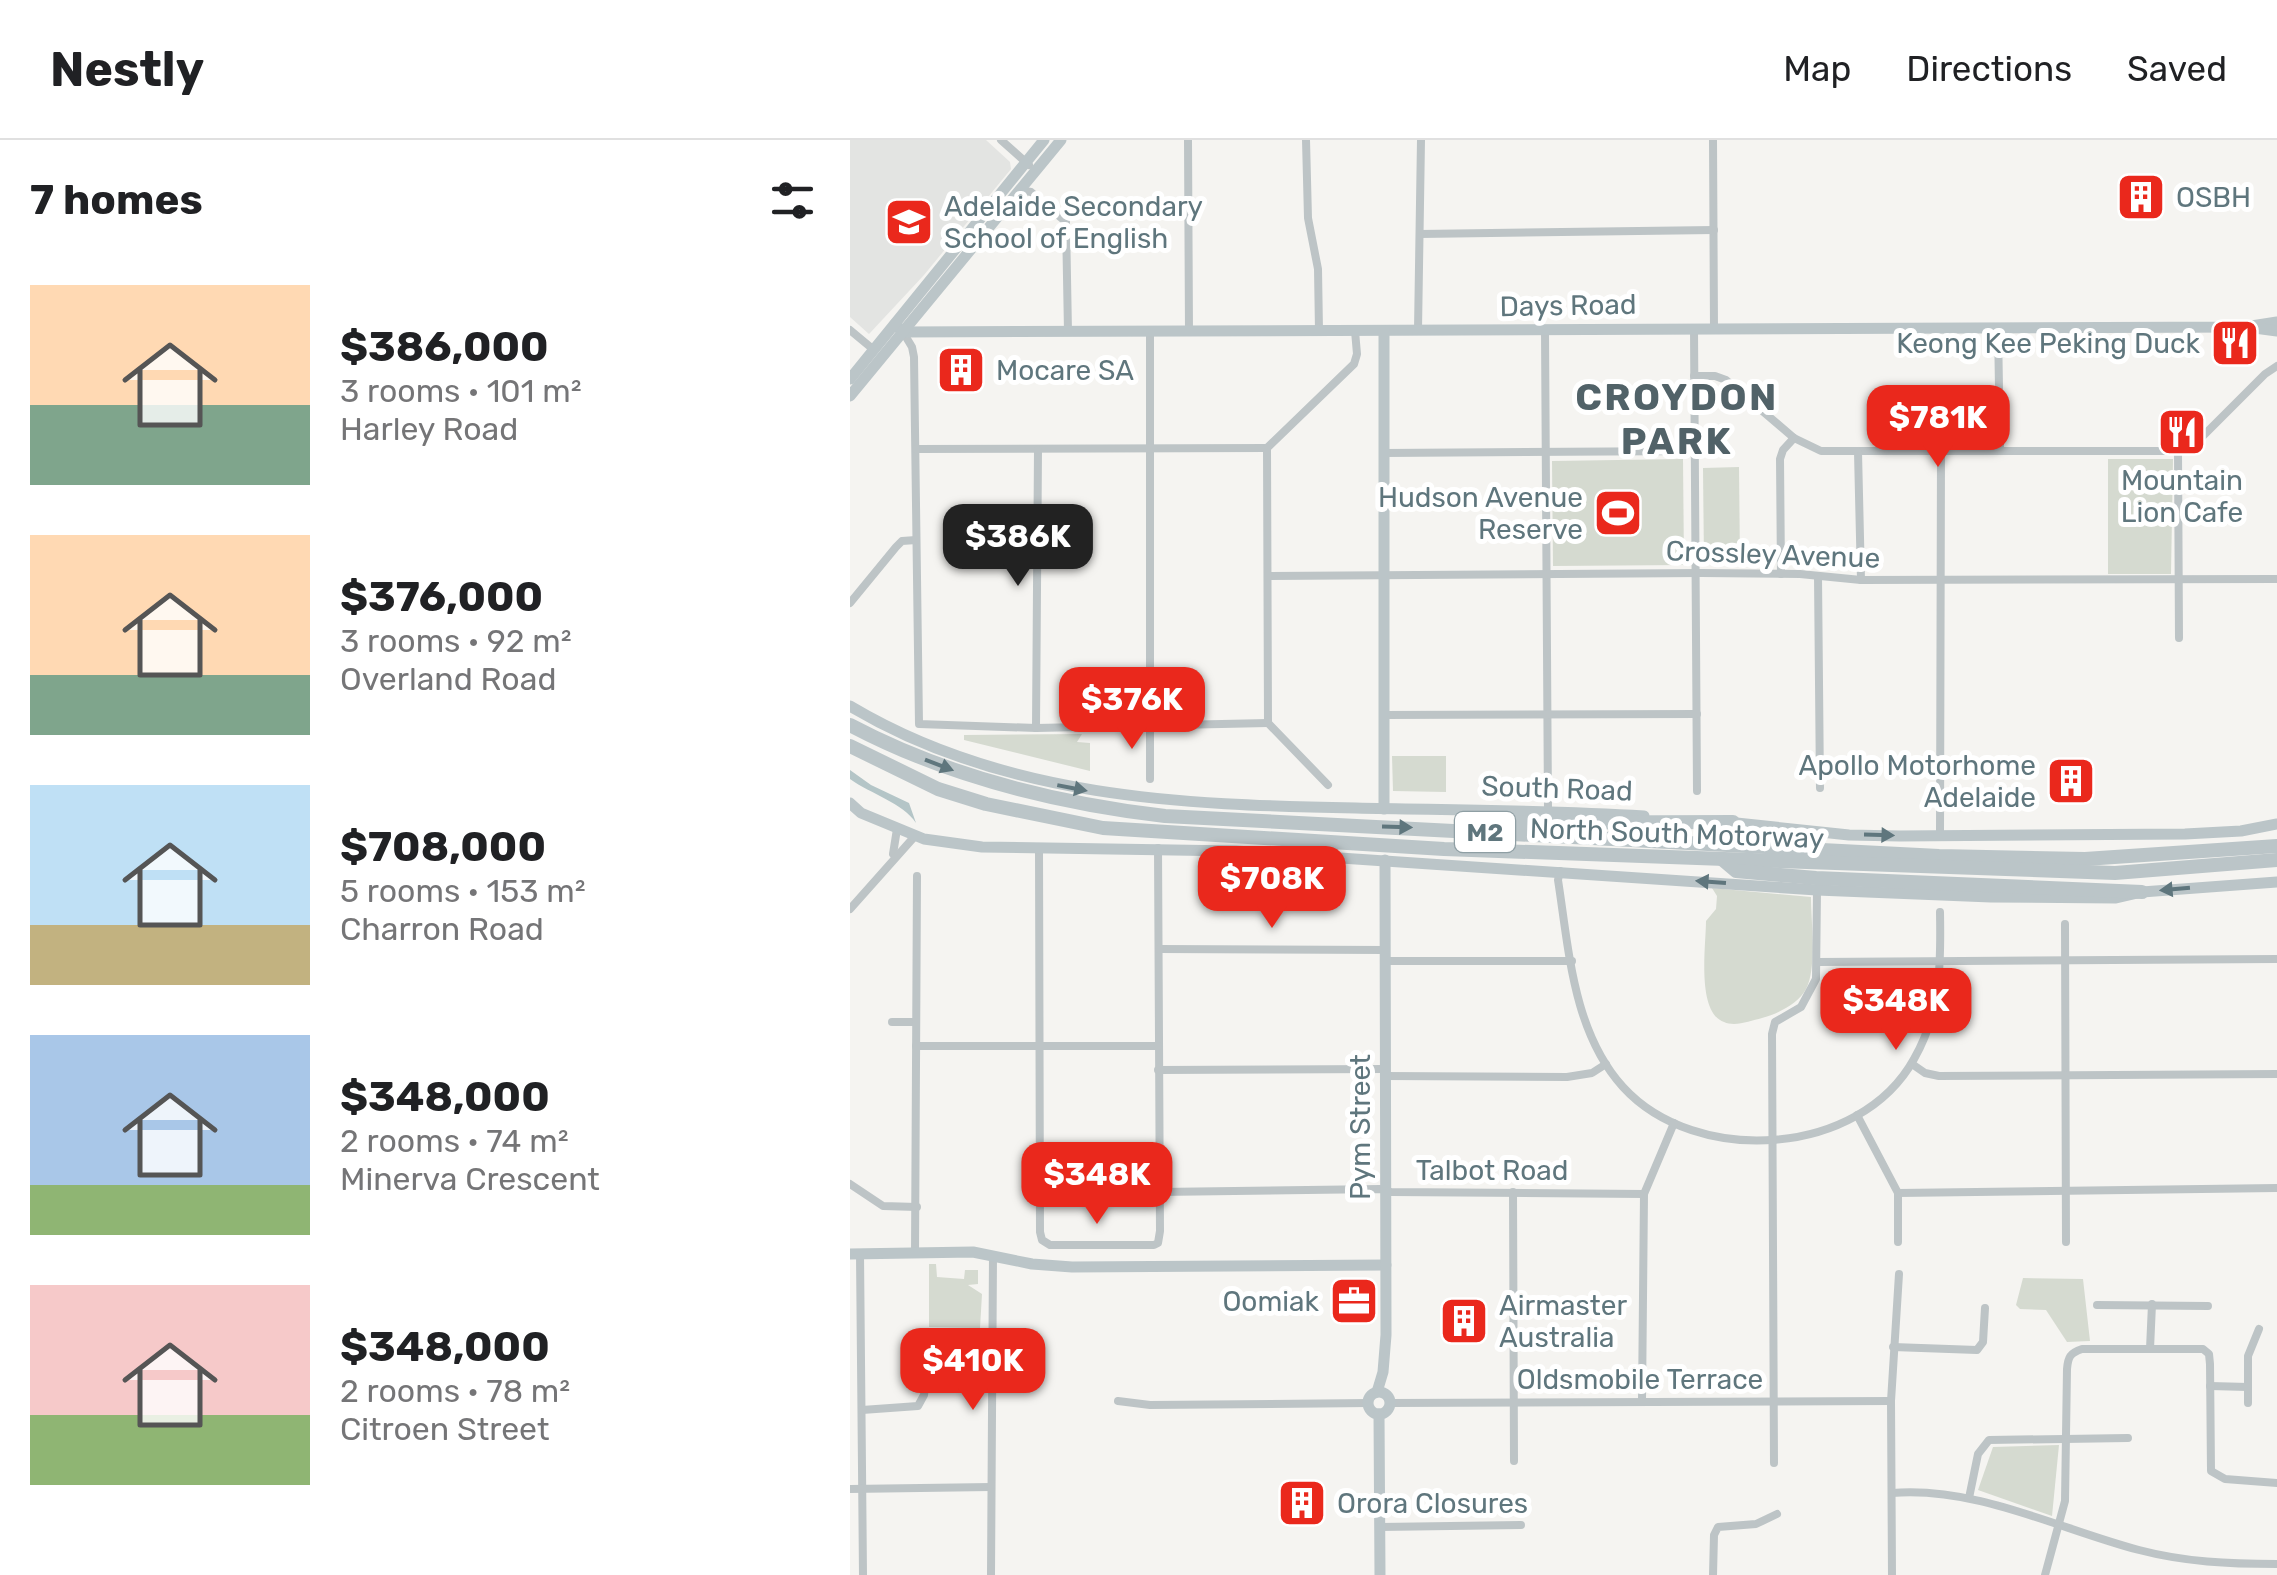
<!DOCTYPE html>
<html lang="en">
<head>
<meta charset="utf-8">
<style>
	:root { --surface:#fff; --page:#f2f2f2; --text:#202124; --muted:#757577; --line:#e0e0e0; --accent:#ea281c }
	body { margin:0; font-family:Rubik,sans-serif; background:var(--page); color:var(--text); height:100vh; display:flex; flex-direction:column; font-size:38px; white-space:nowrap }
	* { box-sizing:border-box; margin:0 }
	p { font-size:32px; color:var(--muted) }
	.icon { flex:none; width:55px; height:55px; fill:none; stroke:currentColor; stroke-width:2; stroke-linecap:round; stroke-linejoin:round }
	.map { position:relative; flex:1; overflow:hidden }
	.drawer { display:flex; flex-direction:column; background:var(--surface); width:850px }
	.drawer>* { flex:none }
	.price { position:absolute; translate:-50% -85px; padding:0 22px; border-radius:20px; background:var(--accent); color:#fff; font-size:32px; line-height:65px; filter:drop-shadow(0 2px 5px #0008) }
	.price::after { content:''; position:absolute; left:50%; top:60px; width:30px; height:22px; margin-left:-15px; background:inherit; clip-path:polygon(0 0,100% 0,50% 100%) }
	.price.active { background:#222; color:#fff }
	ul { padding:0; list-style:none }
	li { display:flex; align-items:center; gap:30px; height:250px; padding:0 30px }
	li span { display:grid; place-items:center; flex:none; width:280px; height:200px; border-radius:0px; color:#555 }
	li>.icon { margin-inline-start:auto }
	span .icon { width:120px; height:120px; fill:#fffc; stroke-width:1 }
	li b { font-size:42px }
	h2 { display:flex; justify-content:space-between; align-items:center; height:120px; padding:0 30px; font-size:42px }
	header { display:flex; align-items:center; gap:60px; box-sizing:border-box; height:140px; padding:0 50px; background:var(--surface); border-bottom:2px solid var(--line) }
	header strong { font-size:48px }
	nav { display:flex; gap:55px; margin-inline-start:auto; font-size:35px }
	main { display:flex; flex:1; min-height:0 }
	.map>svg:first-child { display:block }
	.built { fill:#e3e4e2 }
	.green { fill:#d5dad0 }
	.water { fill:#b4c5c7 }
	.lines { fill:none; stroke-linecap:round; stroke-linejoin:round }
	.street { stroke:#bdc4c6; stroke-width:8 }
	.secondary { stroke:#bbc5c8; stroke-width:11 }
	.highway { stroke:#bbc5c8; stroke-width:14 }
	.oneway { fill:#5f767d }
	.labels { text-anchor:middle; stroke-width:10; stroke-linejoin:round; paint-order:stroke }
	.shield { fill:#fff; stroke:#8f9fa4; stroke-width:2.5 }
	.shield-label { font-size:25px; font-weight:bold; fill:#5f767d }
	.poi-label { font-size:28px; fill:#5f767d; stroke:#fff; text-anchor:start }
	.street-label { font-size:28px; fill:#5f767d; stroke:#fff }
	.district-label { font-size:38px; font-weight:bold; letter-spacing:2.5px; fill:#516268; stroke:#fff }
</style>
</head>
<body>
<header>
<strong>Nestly</strong>
<nav><a>Map</a><a>Directions</a><a>Saved</a></nav>
</header>
<main>
<section class="drawer">
<h2>7 homes<svg class="icon" aria-label="filters" viewBox="0 0 24 24"><path d="M4 7h16M4 17h16"/><circle cx="9" cy="7" r="2"/><circle cx="15" cy="17" r="2"/></svg></h2>
<ul>
<li><span style="background:linear-gradient(#ffd9b3 60%,#7fa58c 0)"><svg class="icon" aria-label="home" viewBox="0 0 24 24"><path d="M3 11l9-7 9 7M6 9v11h12V9"/></svg></span><div><b>$386,000</b><p>3 rooms · 101 m²</p><p>Harley Road</p></div></li>
<li><span style="background:linear-gradient(#ffd9b3 70%,#7fa58c 0)"><svg class="icon" aria-label="home" viewBox="0 0 24 24"><path d="M3 11l9-7 9 7M6 9v11h12V9"/></svg></span><div><b>$376,000</b><p>3 rooms · 92 m²</p><p>Overland Road</p></div></li>
<li><span style="background:linear-gradient(#bfe0f5 70%,#c2b280 0)"><svg class="icon" aria-label="home" viewBox="0 0 24 24"><path d="M3 11l9-7 9 7M6 9v11h12V9"/></svg></span><div><b>$708,000</b><p>5 rooms · 153 m²</p><p>Charron Road</p></div></li>
<li><span style="background:linear-gradient(#a9c7e8 75%,#8fb573 0)"><svg class="icon" aria-label="home" viewBox="0 0 24 24"><path d="M3 11l9-7 9 7M6 9v11h12V9"/></svg></span><div><b>$348,000</b><p>2 rooms · 74 m²</p><p>Minerva Crescent</p></div></li>
<li><span style="background:linear-gradient(#f6c9c9 65%,#8fb573 0)"><svg class="icon" aria-label="home" viewBox="0 0 24 24"><path d="M3 11l9-7 9 7M6 9v11h12V9"/></svg></span><div><b>$348,000</b><p>2 rooms · 78 m²</p><p>Citroen Street</p></div></li>
</ul>
</section>
<div class="map">
<svg width="1427" height="1435" viewBox="0 0 1427 1435">
	<rect width="100%" height="100%" fill="#f5f4f1"/>
	<!-- built -->
	<polygon class="built" points="0,0 136,0 160,22 161,29 74,135 19,194 0,177"/>
	<!-- green -->
	<g class="green">
		<polygon points="833,319 834,425 703,426 702,321"/>
		<polygon points="1258,319 1323,319 1321,434 1258,434"/>
		<polygon points="889,327 890,424 857,425 854,422 853,328"/>
		<polygon points="232,594 227,602 240,603 240,631 114,600 114,595"/>
		<polygon points="542,616 596,616 596,652 543,651"/>
		<path d="M862 748 961 757C961 781 967 829 956 849 948 864 927 874 912 878 900 881 885 887 874 882 846 872 856 805 856 781L866 769 867 756Z"/>
		<polygon points="79,1124 86,1124 87,1137 114,1139 115,1130 128,1130 128,1144 118,1145 132,1154 130,1188 79,1187"/>
		<polygon points="1173,1138 1233,1139 1240,1201 1217,1202 1196,1170 1170,1169 1166,1165"/>
		<polygon points="1209,1305 1202,1376 1128,1350 1143,1307"/>
	</g>
	<!-- water -->
	<path class="water" d="M0 630 21 645 59 663 66 683C53 663 21 654 0 639Z"/>
	<g class="lines">
		<!-- street -->
		<g class="street">
			<polyline points="151,0 179,25"/>
			<polyline points="338,0 339,192"/>
			<polyline points="456,0 458,78 468,129 469,191"/>
			<polyline points="863,0 864,189"/>
			<polyline points="170,50 181,52 216,82 218,192"/>
			<polyline points="570,94 864,90"/>
			<polyline points="1148,187 1150,310"/>
			<polyline points="844,189 847,651"/>
			<polyline points="0,190 24,210"/>
			<polyline points="568,190 571,0"/>
			<polyline points="695,191 698,670"/>
			<polyline points="53,192 62,207 64,217 69,584 186,588 418,583"/>
			<polyline points="300,192 300,639"/>
			<polyline points="844,236 865,236 876,240 944,298 971,311 1328,311 1345,304 1415,234 1427,226"/>
			<polyline points="66,309 417,308"/>
			<polyline points="1328,311 1329,498"/>
			<polyline points="1008,312 1011,440"/>
			<polyline points="534,313 844,311"/>
			<polyline points="931,434 930,319 933,310 944,298"/>
			<polyline points="419,436 851,433 950,434 1011,440 1427,439"/>
			<polyline points="968,436 970,648"/>
			<polyline points="0,463 46,407 52,401 66,400"/>
			<polyline points="535,575 847,574"/>
			<polyline points="186,588 188,310"/>
			<polyline points="478,645 418,583 417,308 504,224 507,214 505,191"/>
			<polyline points="1090,696 1091,311"/>
			<polyline points="189,708 190,1092 192,1100 200,1105 304,1105 308,1103 310,1091 308,708"/>
			<polyline points="43,714 47,689"/>
			<path d="M710 731 708 740C719 810 723 892 773 947 846 1027 1010 1017 1064 919 1091 872 1091 824 1090 772"/>
			<polyline points="0,769 65,696"/>
			<polyline points="1215,784 1216,1102"/>
			<polyline points="309,809 535,810"/>
			<polyline points="535,821 722,821"/>
			<polyline points="968,822 1427,819"/>
			<polyline points="42,882 66,882"/>
			<polyline points="66,906 308,906"/>
			<polyline points="1062,924 1075,933 1089,936 1427,934"/>
			<polyline points="308,930 535,929"/>
			<polyline points="535,936 717,937 742,933 756,924"/>
			<polyline points="1007,975 1048,1053 1048,1102"/>
			<polyline points="0,1044 33,1066 67,1067"/>
			<polyline points="309,1052 530,1049 541,1052 794,1054"/>
			<polyline points="663,1052 664,1321"/>
			<polyline points="1048,1053 1427,1048"/>
			<polyline points="10,1114 13,1435"/>
			<polyline points="65,1114 67,736"/>
			<polyline points="1247,1165 1358,1166"/>
			<polyline points="1043,1207 1127,1210 1133,1202 1135,1168"/>
			<polyline points="1300,1209 1302,1164"/>
			<polyline points="1360,1246 1398,1247"/>
			<polyline points="268,1261 300,1265 519,1263"/>
			<polyline points="792,1261 794,1054 824,983"/>
			<polyline points="540,1263 1041,1261"/>
			<polyline points="1398,1263 1398,1216 1409,1189"/>
			<polyline points="12,1270 68,1266 74,1255 82,1198 88,1194 142,1193"/>
			<polyline points="924,1323 922,894 925,882 951,867 966,839 967,750"/>
			<polyline points="0,1349 141,1347"/>
			<path d="M1042 1353C1126 1346 1209 1389 1289 1410 1335 1422 1379 1424 1427 1424"/>
			<polyline points="1119,1358 1128,1314 1139,1300 1278,1298"/>
			<polyline points="530,1387 671,1385"/>
			<polyline points="141,1435 143,1115"/>
			<polyline points="863,1435 864,1395 868,1387 906,1384 927,1374"/>
			<polyline points="1042,1435 1041,1261 1049,1134"/>
			<path d="M1195 1435 1215 1361 1217 1229C1218 1217 1220 1213 1232 1209H1353L1359 1214 1360 1224 1361 1331 1375 1339 1427 1343"/>
		</g>
		<!-- secondary -->
		<g class="secondary">
			<polyline points="45,184 53,192 1395,187 1427,182"/>
			<polyline points="1397,187 1427,191"/>
			<polyline points="0,239 194,0"/>
			<polyline points="0,256 211,0"/>
			<path d="M0 566C154 658 332 665 506 668 602 670 698 670 794 676"/>
			<polyline points="0,663 11,673 74,699 132,707 386,711 967,750 1141,757 1266,758 1292,752 1427,742"/>
			<polyline points="534,669 534,191"/>
			<polyline points="877,682 999,695 1050,696 1335,694 1391,691 1427,684"/>
			<polyline points="0,1114 123,1112 182,1124 222,1127 536,1125"/>
			<polyline points="527,1252 533,1232 536,1195 535,720"/>
			<circle cx="529" cy="1263" r="11"/>
			<polyline points="529,1274 530,1435"/>
		</g>
		<!-- highway -->
		<g class="highway">
			<path d="M0 585C98 637 205 663 315 676L1089 716 1235 719 1427 706"/>
			<polyline points="0,606 88,649 136,664 253,688 594,709 1265,733 1427,720"/>
			<polyline points="637,683 883,682"/>
			<polyline points="873,720 886,731 966,738 1292,752"/>
		</g>
	</g>
	<!-- one-way arrows -->
	<defs><path id="oneway-solid" d="M-6-.8H1V-3.2L6.5 0L1 3.2V.8H-6Z" transform="scale(2.5)"/></defs>
	<g class="oneway">
		<use href="#oneway-solid" transform="translate(89 625) rotate(21)"/>
		<use href="#oneway-solid" transform="translate(222 648) rotate(11)"/>
		<use href="#oneway-solid" transform="translate(547 687) rotate(2)"/>
		<use href="#oneway-solid" transform="translate(1029 695) rotate(2)"/>
		<use href="#oneway-solid" transform="translate(861 742) rotate(-176)"/>
		<use href="#oneway-solid" transform="translate(1325 749) rotate(175)"/>
	</g>
	<!-- icons -->
	<defs>
		<g id="building-square" transform="scale(2.5)"><rect x="-9" y="-9" width="18" height="18" rx="4" fill="#ea281c" stroke="#fff"/><path d="M-4-6H4V6H1V3H-1V6H-4ZM-2.5-4.3h1.7v1.8h-1.7ZM.8-4.3h1.7v1.8H.8ZM-2.5-1h1.7V.8h-1.7ZM.8-1h1.7V.8H.8Z" fill="#fff"/></g>
		<g id="school-square" transform="scale(2.5)"><rect x="-9" y="-9" width="18" height="18" rx="4" fill="#ea281c" stroke="#fff"/><path d="M0-5L7-2L0 1L-7-2ZM-4 1L0 2.5L4 1V4Q0 6-4 4Z" fill="#fff"/></g>
		<g id="restaurant-square" transform="scale(2.5)"><rect x="-9" y="-9" width="18" height="18" rx="4" fill="#ea281c" stroke="#fff"/><path d="M-5-6h1v4h1v-4h1v4h1v-4h1v5L-1.5 .5V6h-2V.5L-5-1ZM5-6V6H3V1.5H1.5Q1.5-4 5-6Z" fill="#fff"/></g>
		<g id="stadium-square" transform="scale(2.5)"><rect x="-9" y="-9" width="18" height="18" rx="4" fill="#ea281c" stroke="#fff"/><path d="M0-5a6.5 5 0 1 0 0 10a6.5 5 0 1 0 0-10ZM-3.5-1.8h7v3.6h-7Z" fill="#fff"/></g>
		<g id="office-square" transform="scale(2.5)"><rect x="-9" y="-9" width="18" height="18" rx="4" fill="#ea281c" stroke="#fff"/><path d="M-6-3h4V-5.5h4V-3h4V5H-6ZM-1-4.5V-3h2v-1.5ZM-6 0V1H6V0Z" fill="#fff"/></g>
	</defs>
	<g fill-rule="evenodd">
		<use href="#building-square" x="1291" y="57"/>
		<use href="#school-square" x="59" y="82"/>
		<use href="#restaurant-square" x="1385" y="203"/>
		<use href="#building-square" x="111" y="230"/>
		<use href="#restaurant-square" x="1332" y="292"/>
		<use href="#stadium-square" x="768" y="373"/>
		<use href="#building-square" x="1221" y="641"/>
		<use href="#office-square" x="504" y="1161"/>
		<use href="#building-square" x="614" y="1181"/>
		<use href="#building-square" x="452" y="1363"/>
	</g>
	<g class="labels">
		<!-- shield labels -->
		<rect class="shield" x="605" y="672" width="60" height="40" rx="8"/>
		<g class="shield-label">
			<text x="635" y="701">M2</text>
		</g>
		<!-- poi labels -->
		<g class="poi-label">
			<text x="1326" y="67">OSBH</text>
			<text x="94" y="76">Adelaide Secondary<tspan x="94" dy="32">School of English</tspan></text>
			<text x="1350" y="213" text-anchor="end">Keong Kee Peking Duck</text>
			<text x="146" y="240">Mocare SA</text>
			<text x="1332" y="350" text-anchor="middle">Mountain<tspan x="1332" dy="32">Lion Cafe</tspan></text>
			<text x="733" y="367" text-anchor="end">Hudson Avenue<tspan x="733" dy="32">Reserve</tspan></text>
			<text x="1186" y="635" text-anchor="end">Apollo Motorhome<tspan x="1186" dy="32">Adelaide</tspan></text>
			<text x="469" y="1171" text-anchor="end">Oomiak</text>
			<text x="649" y="1175">Airmaster<tspan x="649" dy="32">Australia</tspan></text>
			<text x="487" y="1373">Orora Closures</text>
		</g>
		<!-- street labels -->
		<g class="street-label">
			<text transform="translate(718 165) rotate(-1)" y="10">Days Road</text>
			<text transform="translate(923 414) rotate(2)" y="10">Crossley Avenue</text>
			<text transform="translate(707 648) rotate(2)" y="10">South Road</text>
			<text transform="translate(827 693) rotate(2)" y="10">North South Motorway</text>
			<text transform="translate(510 987) rotate(-90)" y="10">Pym Street</text>
			<text x="642" y="1040">Talbot Road</text>
			<text x="790" y="1249">Oldsmobile Terrace</text>
		</g>
		<!-- district labels -->
		<g class="district-label">
			<text x="827" y="270">CROYDON<tspan x="827" dy="44">PARK</tspan></text>
		</g>
	</g>
</svg>
<b class="price" style="left:1088px;top:330px">$781K</b>
<b class="price active" style="left:168px;top:449px">$386K</b>
<b class="price" style="left:282px;top:612px">$376K</b>
<b class="price" style="left:422px;top:791px">$708K</b>
<b class="price" style="left:1046px;top:913px">$348K</b>
<b class="price" style="left:247px;top:1087px">$348K</b>
<b class="price" style="left:123px;top:1273px">$410K</b>
</div>
</main>
</body>
</html>
